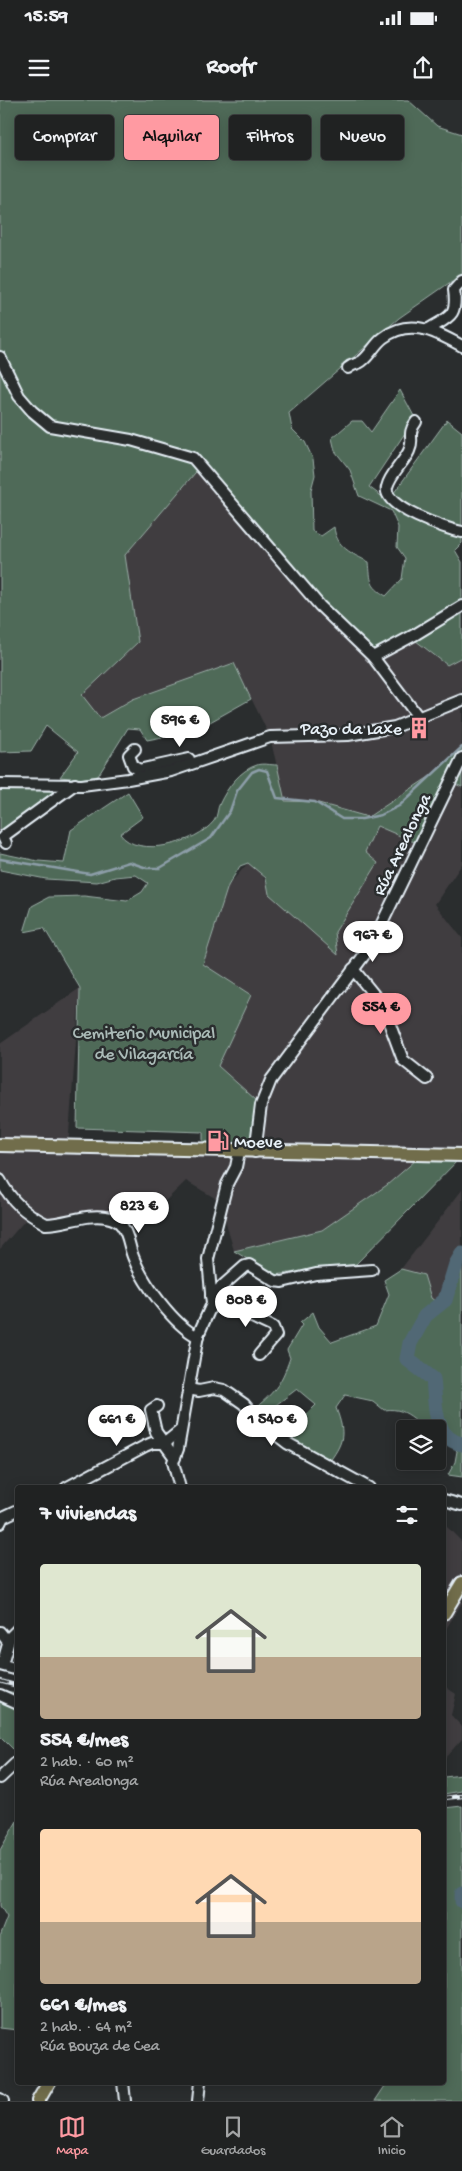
<!DOCTYPE html>
<html lang="es">
<head>
<meta charset="utf-8">
<style>
	:root { --surface:#202222; --page:#2d2f2f; --text:#f1f3f6; --muted:#a2a4a5; --line:#3d3f40; --accent:#ff9aa2 }
	body { margin:0; font-family:"Gochi Hand",sans-serif; background:var(--page); color:var(--text); height:100vh; display:flex; flex-direction:column; font-size:19px; white-space:nowrap }
	* { box-sizing:border-box; margin:0 }
	p { font-size:16px; color:var(--muted) }
	.icon { flex:none; width:28px; height:28px; fill:none; stroke:currentColor; stroke-width:2; stroke-linecap:round; stroke-linejoin:round }
	.map { position:relative; flex:1; overflow:hidden }
	.panel { position:absolute; left:15px; top:1385px; width:431px; height:600px; display:flex; flex-direction:column; background:var(--surface); border-radius:5px; box-shadow:0 2px 12px #0003,0 0 0 1px var(--line) }
	.panel>* { flex:none }
	.guide { position:absolute; left:15px; top:15px; width:432px; height:45px; display:flex; gap:10px }
	.tools { position:absolute; left:396px; top:1320px; display:grid; gap:10px }
	.tools a { display:grid; place-items:center; width:50px; height:50px; border-radius:5px; background:var(--surface); box-shadow:0 2px 12px #0003,0 0 0 1px var(--line); font-size:25px }
	.price { position:absolute; translate:-50% -42px; padding:0 11px; border-radius:18px; background:#fff; color:#222; font-size:16px; line-height:32px; filter:drop-shadow(0 1px 2px #0008) }
	.price::after { content:''; position:absolute; left:50%; top:30px; width:15px; height:11px; margin-left:-8px; background:inherit; clip-path:polygon(0 0,100% 0,50% 100%) }
	.price.active { background:var(--accent); color:#111 }
	ul { padding:0; list-style:none }
	li { display:grid; align-content:center; gap:10px; height:265px; padding:0 25px }
	li span { display:grid; place-items:center; height:155px; border-radius:5px; color:#555 }
	li>.icon { margin-inline-start:auto }
	span .icon { width:90px; height:90px; fill:#fffc; stroke-width:1 }
	li b { font-size:21px }
	h2 { display:flex; justify-content:space-between; align-items:center; height:60px; padding:0 25px; font-size:21px }
	.chip { padding:0 18px; border-radius:5px; background:var(--surface); box-shadow:0 2px 12px #0003,0 0 0 1px var(--line); font-size:18px; line-height:45px }
	.chip.active { background:var(--accent); color:#111 }
	.status { display:flex; justify-content:space-between; align-items:center; height:35px; padding:0 25px; background:var(--surface); direction:ltr }
	.status svg { height:14px; fill:currentColor }
	header { display:flex; justify-content:space-between; align-items:center; height:65px; padding:0 25px; background:var(--surface); font-size:22px; font-weight:800 }
	.tab-bar { display:flex; justify-content:space-around; align-items:center; height:70px; border-top:1px solid var(--line); background:var(--surface); font-size:14px; color:var(--muted) }
	.tab-bar a { display:grid; justify-items:center; gap:2px }
	.tab-bar .active { color:var(--accent) }
	.map>svg:first-child { display:block }
	.built { fill:#403d40 }
	.green { fill:#506b59; stroke:#9caea8 }
	.lines { fill:none; stroke-linecap:round; stroke-linejoin:round }
	.stream { stroke:#8d9ea9; stroke-width:2.5 }
	.river { stroke:#516775; stroke-width:15 }
	.minor-casing { stroke:#e8f1f8; stroke-width:14 }
	.major-casing { stroke:#e8f1f8; stroke-width:16 }
	.minor { stroke:#2a2d2e; stroke-width:10 }
	.major { stroke:#716d4b; stroke-width:12 }
	.rail-casing { stroke:#e8f1f8; stroke-width:4.5 }
	.rail { stroke:#2a2d2e; stroke-width:2.5; stroke-dasharray:8; stroke-linecap:butt }
	.labels { text-anchor:middle; stroke-width:5; stroke-linejoin:round; paint-order:stroke }
	.poi-label { font-size:18px; fill:#e8f1f8; stroke:#2a2d2e; text-anchor:end }
	.street-label { font-size:18px; fill:#e8f1f8; stroke:#2a2d2e }
	.park-label { font-size:18px; fill:#abbbb8; stroke:#2a2d2e }
</style>
</head>
<body>
<div class="status"><b>15:59</b><svg viewBox="0 0 49 12"><path d="M0 12V9h3v3zM5 12V6h3v6zM10 12V3h3v9zM15 12V0h3v12zM26 1h20v11H26zM47 4h2v5h-2z"/></svg></div>
<header><svg class="icon" aria-label="menu" viewBox="0 0 24 24"><path d="M4 6h16M4 12h16M4 18h16"/></svg>Roofr<svg class="icon" aria-label="share" viewBox="0 0 24 24"><path d="M12 15V3M7 8l5-5 5 5M5 13v7h14v-7"/></svg></header>
<div class="map">
<svg width="462" height="2001" viewBox="0 0 462 2001">
	<rect width="100%" height="100%" fill="#2a2d2e"/>
	<filter id="ink" filterUnits="userSpaceOnUse"><feTurbulence type="fractalNoise" baseFrequency=".02" numOctaves="2"/><feDisplacementMap in="SourceGraphic" scale="10" xChannelSelector="R" yChannelSelector="G"/><feConvolveMatrix kernelMatrix="1 2 1 2 8 2 1 2 1" color-interpolation-filters="sRGB"/></filter>
	<g filter="url(#ink)">
		<!-- built -->
		<g class="built">
			<polygon points="201,366 446,565 462,557 462,647 432,675 368,717 315,702 285,701 270,637 234,563 133,599 100,618 81,596 138,542 125,455"/>
			<polygon points="450,681 462,687 462,764 435,804 462,838 462,1055 423,1054 387,1085 322,1130 234,1151 220,1101 186,1081 156,1110 141,1099 129,1108 115,1108 105,1116 50,1124 47,1118 34,1110 0,1149 0,944 80,888 68,1047 250,1055 255,1000 218,966 251,895 203,864 228,786 248,763 261,773 276,800 338,855 334,832 378,763 364,752 378,726 419,744"/>
			<polygon points="462,1090 462,1154 456,1164 445,1200 440,1205 431,1198 424,1175 401,1169"/>
			<polygon points="444,1424 462,1442 462,1503 444,1532"/>
			<polygon points="444,1586 456,1594 451,1615 462,1627 462,1639 444,1659"/>
		</g>
		<!-- green -->
		<g class="green">
			<path d="M0 0H408L437 26 462 34V174L399 218 289 313 292 329 305 342 313 359 315 375 311 390 312 431 321 436 334 427C336 447 352 454 369 462 371 481 369 486 386 496L402 479 405 458 397 447 398 427 391 411 359 396 350 370 335 351 332 338 352 321H362L371 332 400 290 415 318 369 387 388 401 447 320 462 332V443L455 450 462 462V557L447 565 411 537 373 557 320 506 201 366 125 455 138 542 82 595 100 618 133 599 234 563 251 599 194 631 147 640 140 629 128 628 98 676 80 679 60 677 78 652 46 626 31 651 0 652Z"/>
			<path d="M462 647V687L451 682 419 744 377 726 365 752 378 763 335 832 338 855 269 794 266 778 248 763 240 766 228 786 203 864 251 895 218 966 256 1000 250 1052 203 1051V1032L77 1028 80 888 44 828 24 832 32 806 49 797 84 796 127 801 142 792 148 783 136 775 115 777 97 782 46 779 0 770V753L38 761 64 763 71 730 128 692 143 717 120 734C138 759 197 743 214 721 218 716 217 708 220 703 227 688 240 670 257 665 262 663 271 665 277 665L285 701 315 702 368 717 432 675Z"/>
			<polygon points="0,689 54,691 52,697 0,734"/>
			<polygon points="423,1054 462,1056 356,1164 274,1175 234,1151 322,1130 387,1085"/>
			<path d="M462 1154V1377L448 1375 455 1362 457 1351 438 1333V1329C415 1329 413 1306 384 1310L373 1301 345 1295 336 1308C346 1335 344 1342 327 1365L282 1339 316 1305 297 1289 260 1317 251 1312C274 1292 280 1287 290 1258L287 1250 302 1225 300 1223 313 1212 319 1227 332 1242 376 1226 389 1194 384 1180 401 1169 424 1175 431 1198 440 1205C451 1189 452 1170 462 1154Z"/>
			<polygon points="0,1590 17,1593 17,1653 0,1636"/>
			<polygon points="462,1675 462,1691 444,1694 444,1677"/>
			<polygon points="462,1706 462,2001 375,2001 387,1983 444,1982 444,1708"/>
			<polygon points="17,1721 17,1930 0,1928 0,1835 7,1817 0,1806 0,1750"/>
		</g>
		<g class="lines">
			<!-- stream -->
			<polyline class="stream" points="0,759 90,774 129,762 147,768 160,768 211,738 230,711 237,691 252,672 259,669 267,671 277,698 315,702 342,719 362,719 381,715 399,706 462,647"/>
			<!-- river -->
			<g class="river">
				<path d="M462 1154 456 1164 445 1200 425 1216 410 1243 407 1259 433 1279C436 1303 432 1338 462 1344"/>
				<polyline points="462,1794 462,1801"/>
			</g>
			<!-- minor casing -->
			<g class="minor-casing">
				<g id="minor">
					<path d="M429 229C448 217 458 217 454 190L462 181"/>
					<polyline points="0,257 19,296 32,311 50,326 131,340 193,358 320,506 373,557 419,618"/>
					<path d="M348 268C353 263 357 265 362 261 370 255 375 244 383 238 410 217 436 232 462 246"/>
					<path d="M416 322C406 335 415 339 409 351 404 362 390 374 387 387 382 408 447 429 462 432"/>
					<polyline points="373,557 416,534 462,506"/>
					<polyline points="135,649 129,655 133,666 139,670 189,659"/>
					<polyline points="0,684 82,685 128,679 171,671 270,637 348,635 395,627 462,600"/>
					<polyline points="6,743 3,737 5,735 75,684"/>
					<polyline points="353,869 383,906 403,960 427,979"/>
					<polyline points="255,1052 261,1005 271,980 371,846 462,658"/>
					<path d="M0 1080C12 1102 24 1112 46 1124 65 1124 87 1113 106 1117 112 1118 119 1121 122 1126 129 1135 129 1148 134 1159 143 1183 174 1225 198 1237"/>
					<polyline points="211,1196 245,1166 249,1165 275,1181 282,1182 316,1174 372,1170"/>
					<polyline points="212,1204 220,1202 273,1227 276,1235 259,1255"/>
					<polyline points="188,1289 199,1291 214,1288 224,1290 244,1304 257,1320 287,1343 369,1388"/>
					<polyline points="157,1306 151,1310 156,1332 175,1358"/>
					<polyline points="66,1388 145,1346 152,1343 165,1343 181,1330"/>
					<polyline points="180,1388 173,1362 178,1349 198,1235 212,1204 208,1159 227,1084 236,1067 239,1052"/>
					<polyline points="444,1400 462,1405"/>
					<polyline points="0,1423 3,1417 18,1410"/>
					<polyline points="0,1532 8,1542"/>
					<polyline points="0,1565 18,1570"/>
					<polyline points="2,1565 10,1537 18,1529"/>
					<polyline points="0,1595 18,1603"/>
					<polyline points="0,1678 18,1661"/>
					<polyline points="123,1982 125,2001"/>
					<polyline points="0,1999 3,2001"/>
					<polyline points="198,2001 200,1982"/>
				</g>
			</g>
			<!-- major casing -->
			<g class="major-casing">
				<g id="major">
					<polyline points="0,1045 462,1055"/>
					<polyline points="444,1513 462,1483"/>
					<polyline points="38,2001 49,1982"/>
				</g>
			</g>
			<!-- minor -->
			<use href="#minor" class="minor"/>
			<!-- major -->
			<use href="#major" class="major"/>
			<!-- rail casing -->
			<g class="rail-casing">
				<g id="rail">
					<polyline points="0,1581 18,1586"/>
					<polyline points="444,1698 462,1696"/>
				</g>
			</g>
			<!-- rail -->
			<use href="#rail" class="rail"/>
		</g>
	</g>
	<!-- icons -->
	<defs>
		<g id="building-bare" transform="scale(1.725)"><path d="M-4-6H4V6H1V3H-1V6H-4ZM-2.5-4.3h1.7v1.8h-1.7ZM.8-4.3h1.7v1.8H.8ZM-2.5-1h1.7V.8h-1.7ZM.8-1h1.7V.8H.8Z" fill="#ff9aa2" stroke="#2a2d2e" stroke-width="2.5" paint-order="stroke"/></g>
		<g id="fuel-bare" transform="scale(1.725)"><path d="M-5.5-6h7V0h2V4h1.3V-2.5L3-4.5l.8-.8L6-3V5H2.5V1h-1V6h-7ZM-4.2-4.7v3.2H.2V-4.7Z" fill="#ff9aa2" stroke="#2a2d2e" stroke-width="2.5" paint-order="stroke"/></g>
	</defs>
	<g fill-rule="evenodd">
		<use href="#building-bare" x="419" y="628"/>
		<use href="#fuel-bare" x="218" y="1041"/>
	</g>
	<g class="labels">
		<!-- poi labels -->
		<g class="poi-label">
			<text x="402" y="634">Pazo da Laxe</text>
			<text x="234" y="1047" text-anchor="start">Moeve</text>
		</g>
		<!-- street labels -->
		<g class="street-label">
			<text transform="translate(401 744) rotate(-64)" y="6">Rúa Arealonga</text>
		</g>
		<!-- park labels -->
		<g class="park-label">
			<text x="144" y="938">Cemiterio Municipal<tspan x="144" dy="21">de Vilagarcía</tspan></text>
		</g>
	</g>
</svg>
<div class="tools">
<a><svg class="icon" aria-label="layers" viewBox="0 0 24 24"><path d="M12 4l9 5-9 5-9-5zM3 14l9 5 9-5"/></svg></a>
</div>
<b class="price" style="left:180px;top:648px">596 €</b>
<b class="price" style="left:373px;top:863px">967 €</b>
<b class="price active" style="left:381px;top:935px">554 €</b>
<b class="price" style="left:139px;top:1134px">823 €</b>
<b class="price" style="left:246px;top:1228px">808 €</b>
<b class="price" style="left:117px;top:1347px">661 €</b>
<b class="price" style="left:272px;top:1347px">1 540 €</b>
<div class="guide">
<a class="chip">Comprar</a>
<a class="chip active">Alquilar</a>
<a class="chip">Filtros</a>
<a class="chip">Nuevo</a>
</div>
<section class="panel">
<h2>7 viviendas<svg class="icon" aria-label="filters" viewBox="0 0 24 24"><path d="M4 7h16M4 17h16"/><circle cx="9" cy="7" r="2"/><circle cx="15" cy="17" r="2"/></svg></h2>
<ul>
<li><span style="background:linear-gradient(#dfe7d0 60%,#b9a48a 0)"><svg class="icon" aria-label="home" viewBox="0 0 24 24"><path d="M3 11l9-7 9 7M6 9v11h12V9"/></svg></span><div><b>554 €/mes</b><p>2 hab. · 60 m²</p><p>Rúa Arealonga</p></div></li>
<li><span style="background:linear-gradient(#ffd9b3 60%,#b9a48a 0)"><svg class="icon" aria-label="home" viewBox="0 0 24 24"><path d="M3 11l9-7 9 7M6 9v11h12V9"/></svg></span><div><b>661 €/mes</b><p>2 hab. · 64 m²</p><p>Rúa Bouza de Cea</p></div></li>
</ul>
</section>
</div>
<nav class="tab-bar">
<a class="active"><svg class="icon" aria-label="map" viewBox="0 0 24 24"><path d="M3 6l6-2 6 2 6-2v14l-6 2-6-2-6 2zM9 4v14M15 6v14"/></svg>Mapa</a>
<a><svg class="icon" aria-label="saved" viewBox="0 0 24 24"><path d="M7 4h10v16l-5-4-5 4z"/></svg>Guardados</a>
<a><svg class="icon" aria-label="home" viewBox="0 0 24 24"><path d="M3 11l9-7 9 7M6 9v11h12V9"/></svg>Inicio</a>
</nav>
</body>
</html>
